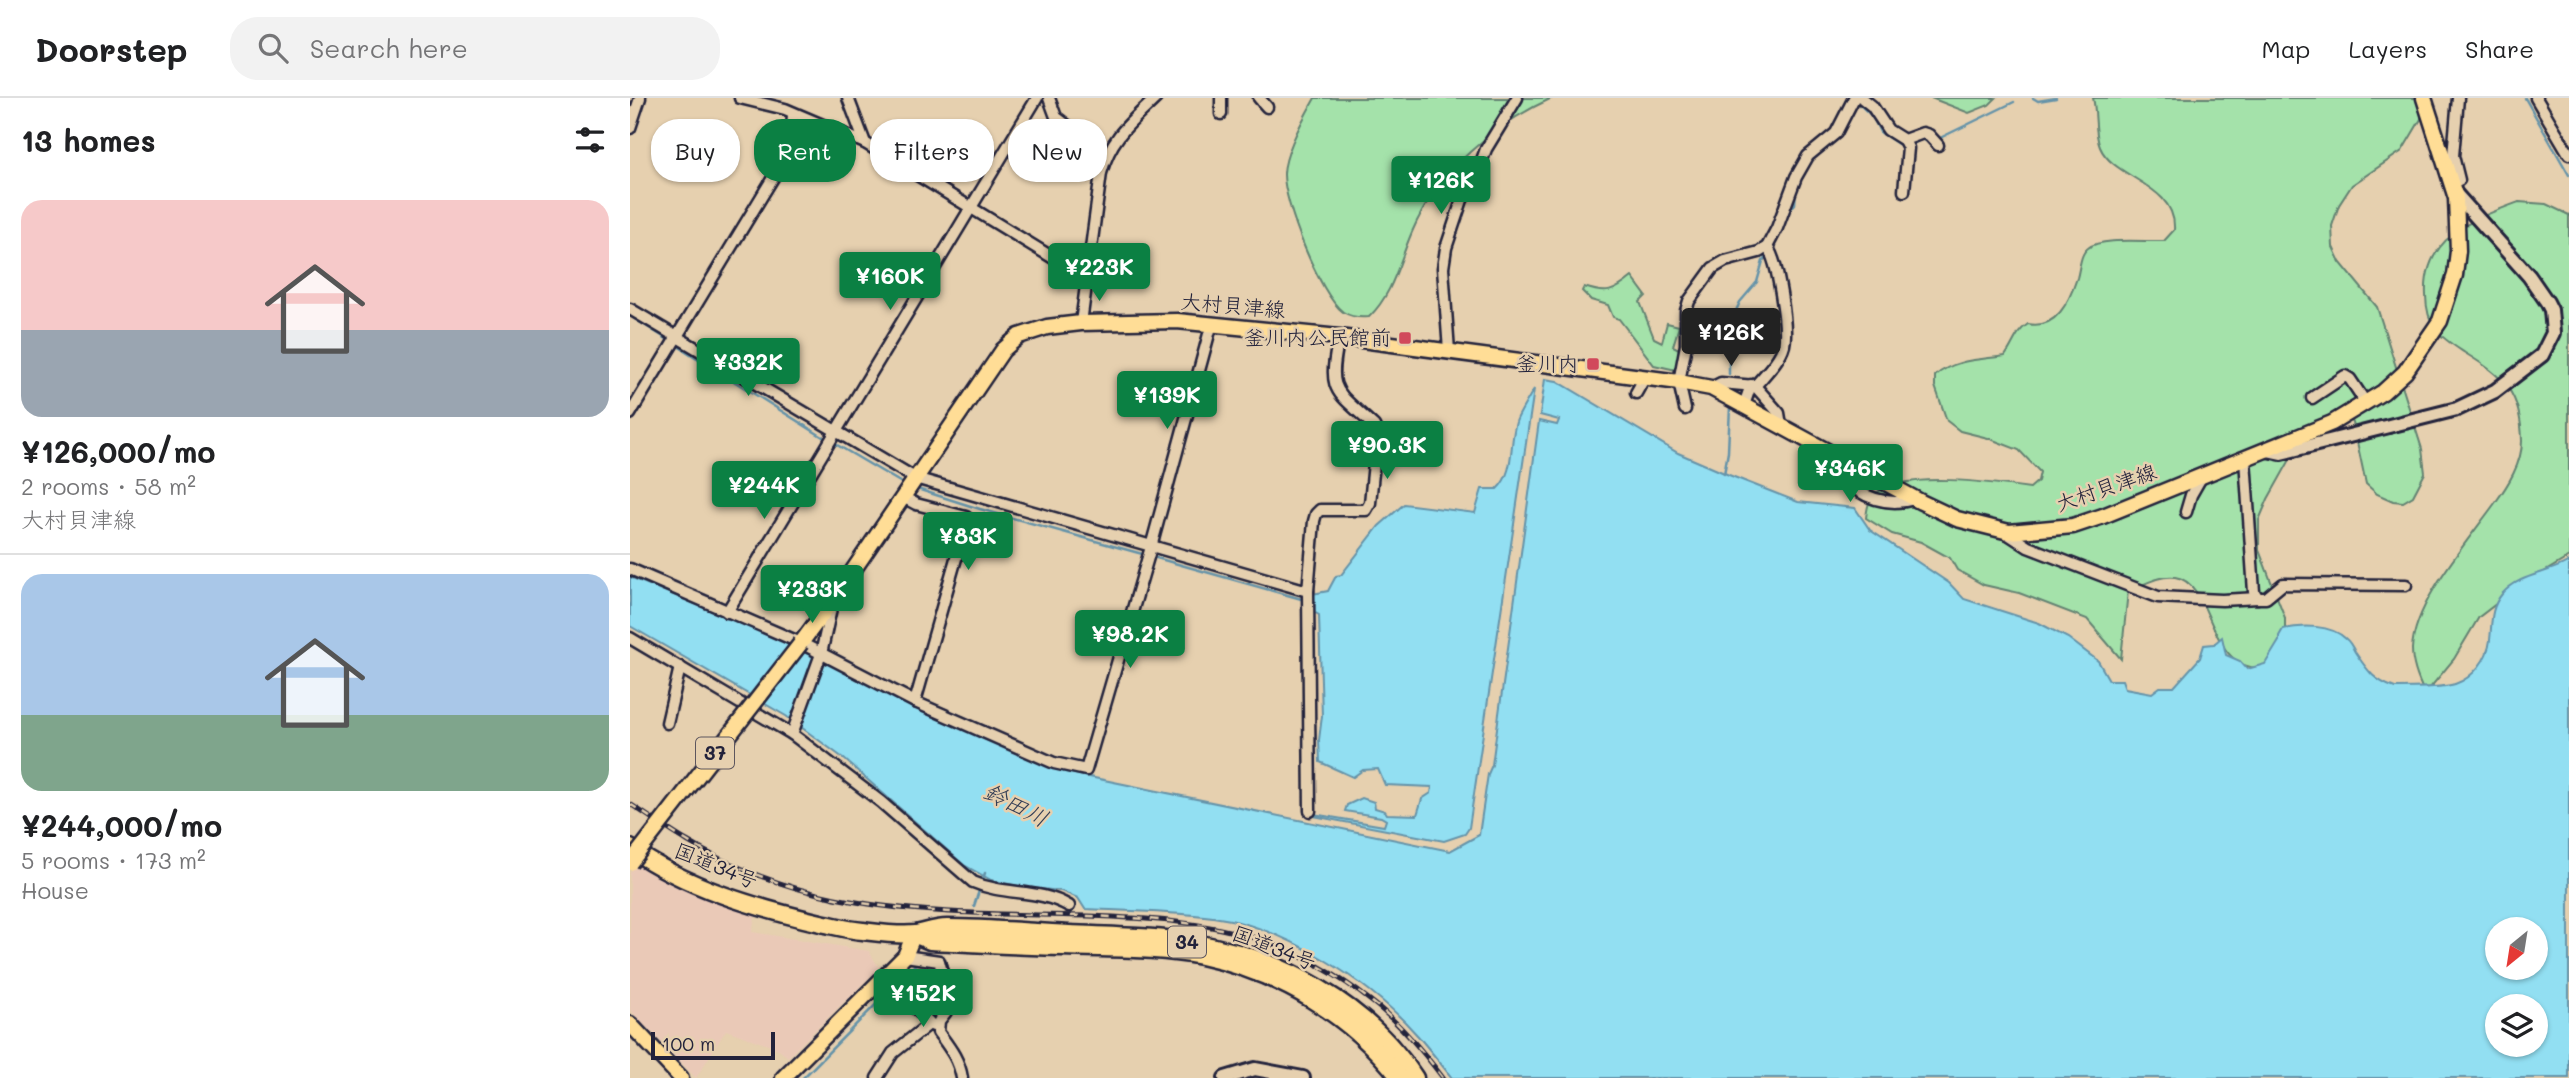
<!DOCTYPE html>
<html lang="en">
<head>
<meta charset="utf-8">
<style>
	:root { --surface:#fff; --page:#f2f2f2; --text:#202124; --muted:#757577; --line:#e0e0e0; --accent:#0b8043 }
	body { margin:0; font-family:Mali,"Klee One",sans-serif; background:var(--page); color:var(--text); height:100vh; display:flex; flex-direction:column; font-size:26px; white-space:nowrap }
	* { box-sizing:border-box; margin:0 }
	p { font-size:23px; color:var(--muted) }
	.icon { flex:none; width:38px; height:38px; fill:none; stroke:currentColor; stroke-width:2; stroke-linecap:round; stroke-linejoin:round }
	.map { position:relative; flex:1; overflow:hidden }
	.panel { display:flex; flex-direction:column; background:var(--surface); width:630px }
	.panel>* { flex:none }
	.hud { position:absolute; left:21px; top:21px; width:665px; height:63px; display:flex; gap:14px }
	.needle { width:46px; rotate:210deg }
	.fabs { position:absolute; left:1855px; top:819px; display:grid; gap:14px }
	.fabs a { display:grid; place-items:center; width:63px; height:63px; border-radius:50%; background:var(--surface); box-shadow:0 2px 5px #0004; font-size:35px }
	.scale { position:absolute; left:21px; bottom:18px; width:124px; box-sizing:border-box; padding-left:7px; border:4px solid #22223b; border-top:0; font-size:19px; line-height:24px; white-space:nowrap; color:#22223b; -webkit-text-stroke:5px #e6d0af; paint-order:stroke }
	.price { position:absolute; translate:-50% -60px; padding:0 16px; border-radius:7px; background:var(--accent); color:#fff; font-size:23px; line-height:46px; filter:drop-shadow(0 2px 4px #0008) }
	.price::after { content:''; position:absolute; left:50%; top:42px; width:21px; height:16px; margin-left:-10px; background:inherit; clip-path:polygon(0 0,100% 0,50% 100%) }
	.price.selected { background:#222; color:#fff }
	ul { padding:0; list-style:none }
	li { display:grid; align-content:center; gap:14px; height:371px; padding:0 21px }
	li+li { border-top:2px solid var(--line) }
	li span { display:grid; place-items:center; height:217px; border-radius:21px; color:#555 }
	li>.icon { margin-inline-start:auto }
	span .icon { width:126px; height:126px; fill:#fffc; stroke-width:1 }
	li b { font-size:30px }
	h2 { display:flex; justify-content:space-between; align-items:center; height:84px; padding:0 21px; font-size:30px }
	.tag { padding:0 24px; border-radius:28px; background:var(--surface); box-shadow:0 2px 5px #0004; font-size:24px; line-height:63px }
	.tag.selected { background:var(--accent); color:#fff }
	header { display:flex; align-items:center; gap:42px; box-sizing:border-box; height:98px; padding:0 35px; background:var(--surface); border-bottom:2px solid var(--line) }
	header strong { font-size:33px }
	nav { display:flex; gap:38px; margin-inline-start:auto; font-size:24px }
	.search { width:490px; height:63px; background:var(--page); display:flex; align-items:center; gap:18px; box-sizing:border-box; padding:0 24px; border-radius:28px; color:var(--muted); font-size:26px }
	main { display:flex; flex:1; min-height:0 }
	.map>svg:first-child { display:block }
	.built { fill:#eac9b7 }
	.green { fill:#a4e2aa; stroke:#638272; stroke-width:2 }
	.water { fill:#92dff2; stroke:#6593a9; stroke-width:2; fill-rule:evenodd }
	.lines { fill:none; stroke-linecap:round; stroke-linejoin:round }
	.stream { stroke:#6593a9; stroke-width:2.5 }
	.minor-casing { stroke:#22223b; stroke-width:15 }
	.tertiary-casing { stroke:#22223b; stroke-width:18 }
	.primary-casing { stroke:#22223b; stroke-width:19 }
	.trunk-casing { stroke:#22223b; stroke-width:21 }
	.minor { stroke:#e6d0af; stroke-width:10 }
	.tertiary { stroke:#e6d0af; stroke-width:12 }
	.primary { stroke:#ffdd96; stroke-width:14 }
	.trunk { stroke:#ffdd96; stroke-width:16 }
	.rail-casing { stroke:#22223b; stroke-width:5 }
	.rail { stroke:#e6d0af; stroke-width:2.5; stroke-dasharray:8; stroke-linecap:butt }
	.primary-bridge-casing { stroke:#22223b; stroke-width:19; stroke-linecap:butt }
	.primary-bridge { stroke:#ffdd96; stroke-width:14 }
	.poi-dot { fill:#d1495b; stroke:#e6d0af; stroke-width:2.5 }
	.labels { text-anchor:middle; stroke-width:5; stroke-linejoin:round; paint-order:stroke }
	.shield { fill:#e6d0af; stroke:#5d565e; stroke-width:2 }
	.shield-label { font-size:19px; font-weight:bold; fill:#22223b }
	.street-label { font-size:21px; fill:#22223b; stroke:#e6d0af }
	.poi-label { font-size:21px; fill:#22223b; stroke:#e6d0af; text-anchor:end }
	.water-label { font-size:23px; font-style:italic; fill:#333e56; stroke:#e6d0af }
</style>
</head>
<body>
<header>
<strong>Doorstep</strong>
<div class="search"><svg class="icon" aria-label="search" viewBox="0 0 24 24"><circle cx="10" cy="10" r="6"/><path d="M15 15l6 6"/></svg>Search here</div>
<nav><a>Map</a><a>Layers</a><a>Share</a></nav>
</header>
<main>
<section class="panel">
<h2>13 homes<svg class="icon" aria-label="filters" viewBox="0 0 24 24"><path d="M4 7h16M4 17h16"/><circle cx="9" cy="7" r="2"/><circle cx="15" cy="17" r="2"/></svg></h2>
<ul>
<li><span style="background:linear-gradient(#f6c9c9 60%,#9aa5b1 0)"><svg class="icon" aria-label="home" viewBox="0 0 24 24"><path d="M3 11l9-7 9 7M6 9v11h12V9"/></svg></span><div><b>¥126,000/mo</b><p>2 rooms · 58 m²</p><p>大村貝津線</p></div></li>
<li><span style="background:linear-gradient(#a9c7e8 65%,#7fa58c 0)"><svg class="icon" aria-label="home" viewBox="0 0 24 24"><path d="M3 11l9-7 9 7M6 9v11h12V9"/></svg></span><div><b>¥244,000/mo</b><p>5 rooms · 173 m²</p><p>House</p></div></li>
</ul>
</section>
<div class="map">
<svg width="1939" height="980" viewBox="0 0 1939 980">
	<rect width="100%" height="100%" fill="#e6d0af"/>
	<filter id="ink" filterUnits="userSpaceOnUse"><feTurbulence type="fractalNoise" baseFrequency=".0143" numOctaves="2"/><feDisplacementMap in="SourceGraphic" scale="14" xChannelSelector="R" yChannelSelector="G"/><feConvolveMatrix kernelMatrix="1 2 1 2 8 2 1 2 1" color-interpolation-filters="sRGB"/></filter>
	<g filter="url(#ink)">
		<!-- built -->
		<polygon class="built" points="7,765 85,801 126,816 122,834 239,853 249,870 158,959 146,950 96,932 66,980 0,912 0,775"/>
		<!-- green -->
		<g class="green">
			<path d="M685 0H922C863 27 808 73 782 134 769 164 763 196 739 219 730 220 721 219 713 214 690 197 653 104 654 75 655 53 674 19 685 0Z"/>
			<polygon points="1301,0 1366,0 1359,7 1339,15"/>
			<path d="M1463 0H1791V21L1772 53 1722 87 1709 107 1702 128 1703 149 1710 164 1747 209 1792 351 1795 375 1783 398 1773 404 1763 403 1747 396 1736 386 1723 325 1718 318 1704 316 1689 323 1666 351 1638 401 1629 422V452L1655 520V541L1634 570C1576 574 1585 485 1545 479 1529 477 1513 487 1498 493L1491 561 1457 521 1389 495 1354 487 1327 472 1320 460 1291 444 1262 436 1236 420C1237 412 1238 402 1245 396 1273 372 1365 385 1400 390L1408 383 1410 374 1389 352 1358 340 1330 333 1317 323 1305 288V278C1324 261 1350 262 1375 258 1384 246 1385 235 1398 226 1426 232 1439 204 1447 180 1450 170 1450 156 1458 150 1471 139 1516 144 1534 143L1544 132C1547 86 1483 81 1470 49 1464 35 1467 15 1463 0Z"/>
			<path d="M1889 104 1916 106 1939 117V459L1884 492 1849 519 1824 561 1795 596C1788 582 1782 567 1782 551 1784 504 1838 443 1865 405 1878 387 1892 365 1892 343 1891 294 1874 279 1835 255 1826 249 1813 241 1806 232 1798 221 1796 210 1796 197 1793 139 1843 121 1889 104Z"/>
			<path d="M1002 179 1016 198 1010 204 1024 240 1032 244 1037 225 1049 228 1043 248 1051 252 1046 272 1024 267 989 221 983 219 978 207 961 202 952 193 954 189C977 197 984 194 1002 179Z"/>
		</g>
		<!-- water -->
		<g class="water">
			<path d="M915 281 927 283 1048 355 1099 377 1168 404 1225 410 1240 432 1319 485 1334 501 1409 525 1438 540 1468 563 1479 582H1492L1495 590 1522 595 1530 589H1544L1570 560 1574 547 1584 546 1592 539 1596 557 1610 563 1617 571 1635 566 1649 543V538L1653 531C1671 527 1701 526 1716 541 1720 544 1723 550 1725 554 1738 573 1743 582 1765 590 1782 589 1809 591 1825 586 1843 580 1858 561 1860 542 1862 525 1860 510 1872 496 1890 475 1917 477 1939 463V980H822C811 966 800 952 788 938 742 885 654 828 583 819 541 814 498 813 455 811L448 800 431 793 392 789 361 782 334 767 213 660 156 618 0 528V479L158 544 354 641 435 674 820 753 849 737 858 676 862 667 909 323 927 327 929 322 910 317ZM1867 831H1906V870H1867ZM1867 908H1906V947H1867Z"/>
			<path d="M904 291 839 730 835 736 814 743 683 718V716L754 728 756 722 751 719 715 713 717 707 732 700 744 704 745 710 755 713 757 716 787 717 792 701 801 695 802 689 755 687 748 671 733 672 723 679 690 664 689 642 692 618 689 517 682 513V496L698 493 706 478 711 477 749 428 774 406 845 415 852 391H867C885 374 879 347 886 324 887 320 901 296 904 291Z"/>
		</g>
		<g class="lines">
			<!-- stream -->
			<g class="stream">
				<polyline points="1403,0 1408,3 1426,0"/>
				<polyline points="1895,0 1939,77"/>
				<polyline points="1216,27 1228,5 1242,18 1250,34 1268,46"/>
				<polyline points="1310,40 1384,4"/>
				<polyline points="1283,46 1292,41 1301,45"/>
				<polyline points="1170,83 1184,58"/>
				<polyline points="1158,114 1165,106 1166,92"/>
				<polyline points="0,218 196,341"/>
				<polyline points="1099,276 1099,260 1107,240 1104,217 1110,204 1127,184 1133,163 1137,158"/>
				<polyline points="202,344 275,387"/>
				<polyline points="1094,376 1098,354 1100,308"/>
				<polyline points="284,390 350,411 516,457"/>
				<polyline points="523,459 675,502"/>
				<polyline points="344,808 355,775"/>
				<polyline points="173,980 289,863"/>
			</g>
			<!-- minor casing -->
			<g class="minor-casing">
				<g id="minor">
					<polyline points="110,0 155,11 235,45 456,180"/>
					<polyline points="218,0 235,45"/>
					<polyline points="419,0 426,19 476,57"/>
					<polyline points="591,0 591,16"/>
					<polyline points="629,0 637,9"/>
					<polyline points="1232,0 1242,8 1258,32 1274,42 1293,35 1299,37 1308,47"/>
					<polyline points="1906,0 1939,56"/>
					<polyline points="0,30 10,0"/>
					<polyline points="1822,85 1829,82 1823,58 1828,0"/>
					<polyline points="1274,93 1278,50 1274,42"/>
					<polyline points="0,211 285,380 678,493"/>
					<path d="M451 225 471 75C481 39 500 25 526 0"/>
					<polyline points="819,253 813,170 816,150 832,102 847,76 856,51 887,0"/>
					<path d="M1125 288C1135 276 1150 262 1154 247 1158 230 1148 162 1137 149"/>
					<polyline points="1081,290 1091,285 1125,288 1149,315 1151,327"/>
					<polyline points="1006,295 1015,279"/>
					<polyline points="1682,300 1715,278 1720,281 1736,305"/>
					<polyline points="1114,307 1121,287"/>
					<polyline points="1055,311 1049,284 1056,247 1056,213 1059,203 1083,170 1095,163 1129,154 1137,149 1147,130 1166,79 1178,58 1206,35 1224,0"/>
					<polyline points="0,316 161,50 163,16"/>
					<path d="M1184 348C1210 382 1239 414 1285 401"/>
					<polyline points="1615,361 1624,494 1628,500 1636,500 1653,486 1776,487"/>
					<polyline points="273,399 286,406 336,419 337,422 285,604"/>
					<polyline points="1556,414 1561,397 1573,376"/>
					<polyline points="1375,434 1398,449 1528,499 1592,502 1628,500"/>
					<polyline points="0,471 171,545 285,604 424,665 456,672 521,449 582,225"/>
					<polyline points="97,514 407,0"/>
					<path d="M0 540 162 636 251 704 343 784C375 798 408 790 439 808"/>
					<polyline points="37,625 50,569"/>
					<polyline points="162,636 191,556 202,506"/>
					<path d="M680 713 678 493 684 423 686 416 690 412H736L740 405 747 335 744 328C705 291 697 296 709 239"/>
					<path d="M275 858 309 863 313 877 316 914 309 923 308 934C319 949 329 961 332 980"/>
					<polyline points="269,894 303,928"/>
					<polyline points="247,980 263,955 299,926"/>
				</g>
			</g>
			<!-- tertiary casing -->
			<g class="tertiary-casing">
				<g id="tertiary">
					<polyline points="1637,352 1651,355 1827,311 1865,293 1912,257 1923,235 1921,212 1917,204 1899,178 1824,94"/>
					<polyline points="595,980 625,971 673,980"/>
				</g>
			</g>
			<!-- primary casing -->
			<g class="primary-casing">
				<g id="primary">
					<polyline points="171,545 203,502 373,252 389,238 417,229 451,225 547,223 709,239 1049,284 1081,290 1291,404 1327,421 1379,434 1443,428 1473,418 1702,325 1753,294 1775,274 1810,223 1825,177 1828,153 1826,100 1794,0"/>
					<polyline points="0,926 51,980"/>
					<polyline points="153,980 275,858 284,836"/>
				</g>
			</g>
			<!-- trunk casing -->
			<g class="trunk-casing">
				<g id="trunk">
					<path d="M0 750C55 789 126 810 191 825 205 828 219 832 233 833 249 835 269 838 286 836 296 834 306 830 317 830 357 830 398 834 439 836 480 838 525 838 565 845 651 860 737 906 785 980"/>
					<path d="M286 837 300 843C344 845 389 848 433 849 478 851 526 849 571 858 651 875 720 916 770 980"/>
				</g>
			</g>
			<!-- minor -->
			<use href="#minor" class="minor"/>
			<!-- tertiary -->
			<use href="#tertiary" class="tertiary"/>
			<!-- primary -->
			<use href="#primary" class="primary"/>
			<!-- trunk -->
			<use href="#trunk" class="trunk"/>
			<!-- rail casing -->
			<g class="rail-casing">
				<path id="rail" d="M0 706C19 718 38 732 57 743 99 769 157 790 205 800 287 817 374 816 458 818 514 820 572 823 625 840 666 854 707 876 741 903 769 924 792 952 813 980"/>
			</g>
			<!-- rail -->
			<use href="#rail" class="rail"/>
			<!-- primary-bridge casing -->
			<g class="primary-bridge-casing">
				<polyline id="primary-bridge" points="0,765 171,545"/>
			</g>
			<!-- primary-bridge -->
			<use href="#primary-bridge" class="primary-bridge"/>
		</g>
	</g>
	<!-- markers -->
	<g class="poi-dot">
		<rect x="768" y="233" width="14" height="14" rx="3.5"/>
		<rect x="956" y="259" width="14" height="14" rx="3.5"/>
	</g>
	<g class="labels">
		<!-- shield labels -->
		<g class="shield">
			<rect x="66" y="639.5" width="38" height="31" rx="5"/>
			<rect x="538" y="828.5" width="38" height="31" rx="5"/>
		</g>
		<g class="shield-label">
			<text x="85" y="662">37</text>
			<text x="557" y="851">34</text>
		</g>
		<!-- street labels -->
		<g class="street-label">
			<text transform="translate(603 208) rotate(5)" y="7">大村貝津線</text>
			<text transform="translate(1476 390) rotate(-19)" y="7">大村貝津線</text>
			<text transform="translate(86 768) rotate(22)" y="7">国道34号</text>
			<text transform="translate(644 850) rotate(21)" y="7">国道34号</text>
		</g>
		<!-- poi labels -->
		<g class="poi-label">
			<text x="761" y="247">釜川内公民館前</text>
			<text x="949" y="273">釜川内</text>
		</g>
		<!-- water labels -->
		<g class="water-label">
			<text transform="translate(386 707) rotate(27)" y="8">鈴田川</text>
		</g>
	</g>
</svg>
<div class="fabs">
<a><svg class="needle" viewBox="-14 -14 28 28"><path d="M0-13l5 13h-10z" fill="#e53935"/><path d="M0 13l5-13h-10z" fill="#757577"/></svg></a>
<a><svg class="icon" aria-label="layers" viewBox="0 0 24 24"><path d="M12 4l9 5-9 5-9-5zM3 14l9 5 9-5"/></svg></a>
</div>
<div class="scale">100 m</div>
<b class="price" style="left:811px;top:118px">¥126K</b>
<b class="price" style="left:469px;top:205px">¥223K</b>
<b class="price" style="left:260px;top:214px">¥160K</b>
<b class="price selected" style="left:1101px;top:270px">¥126K</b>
<b class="price" style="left:118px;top:300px">¥332K</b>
<b class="price" style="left:537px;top:333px">¥139K</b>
<b class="price" style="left:757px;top:383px">¥90.3K</b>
<b class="price" style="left:1220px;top:406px">¥346K</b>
<b class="price" style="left:134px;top:423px">¥244K</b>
<b class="price" style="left:338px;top:474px">¥83K</b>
<b class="price" style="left:182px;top:527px">¥233K</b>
<b class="price" style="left:500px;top:572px">¥98.2K</b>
<b class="price" style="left:293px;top:931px">¥152K</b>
<div class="hud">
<a class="tag">Buy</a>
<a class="tag selected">Rent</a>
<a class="tag">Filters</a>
<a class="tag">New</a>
</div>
</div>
</main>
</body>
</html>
